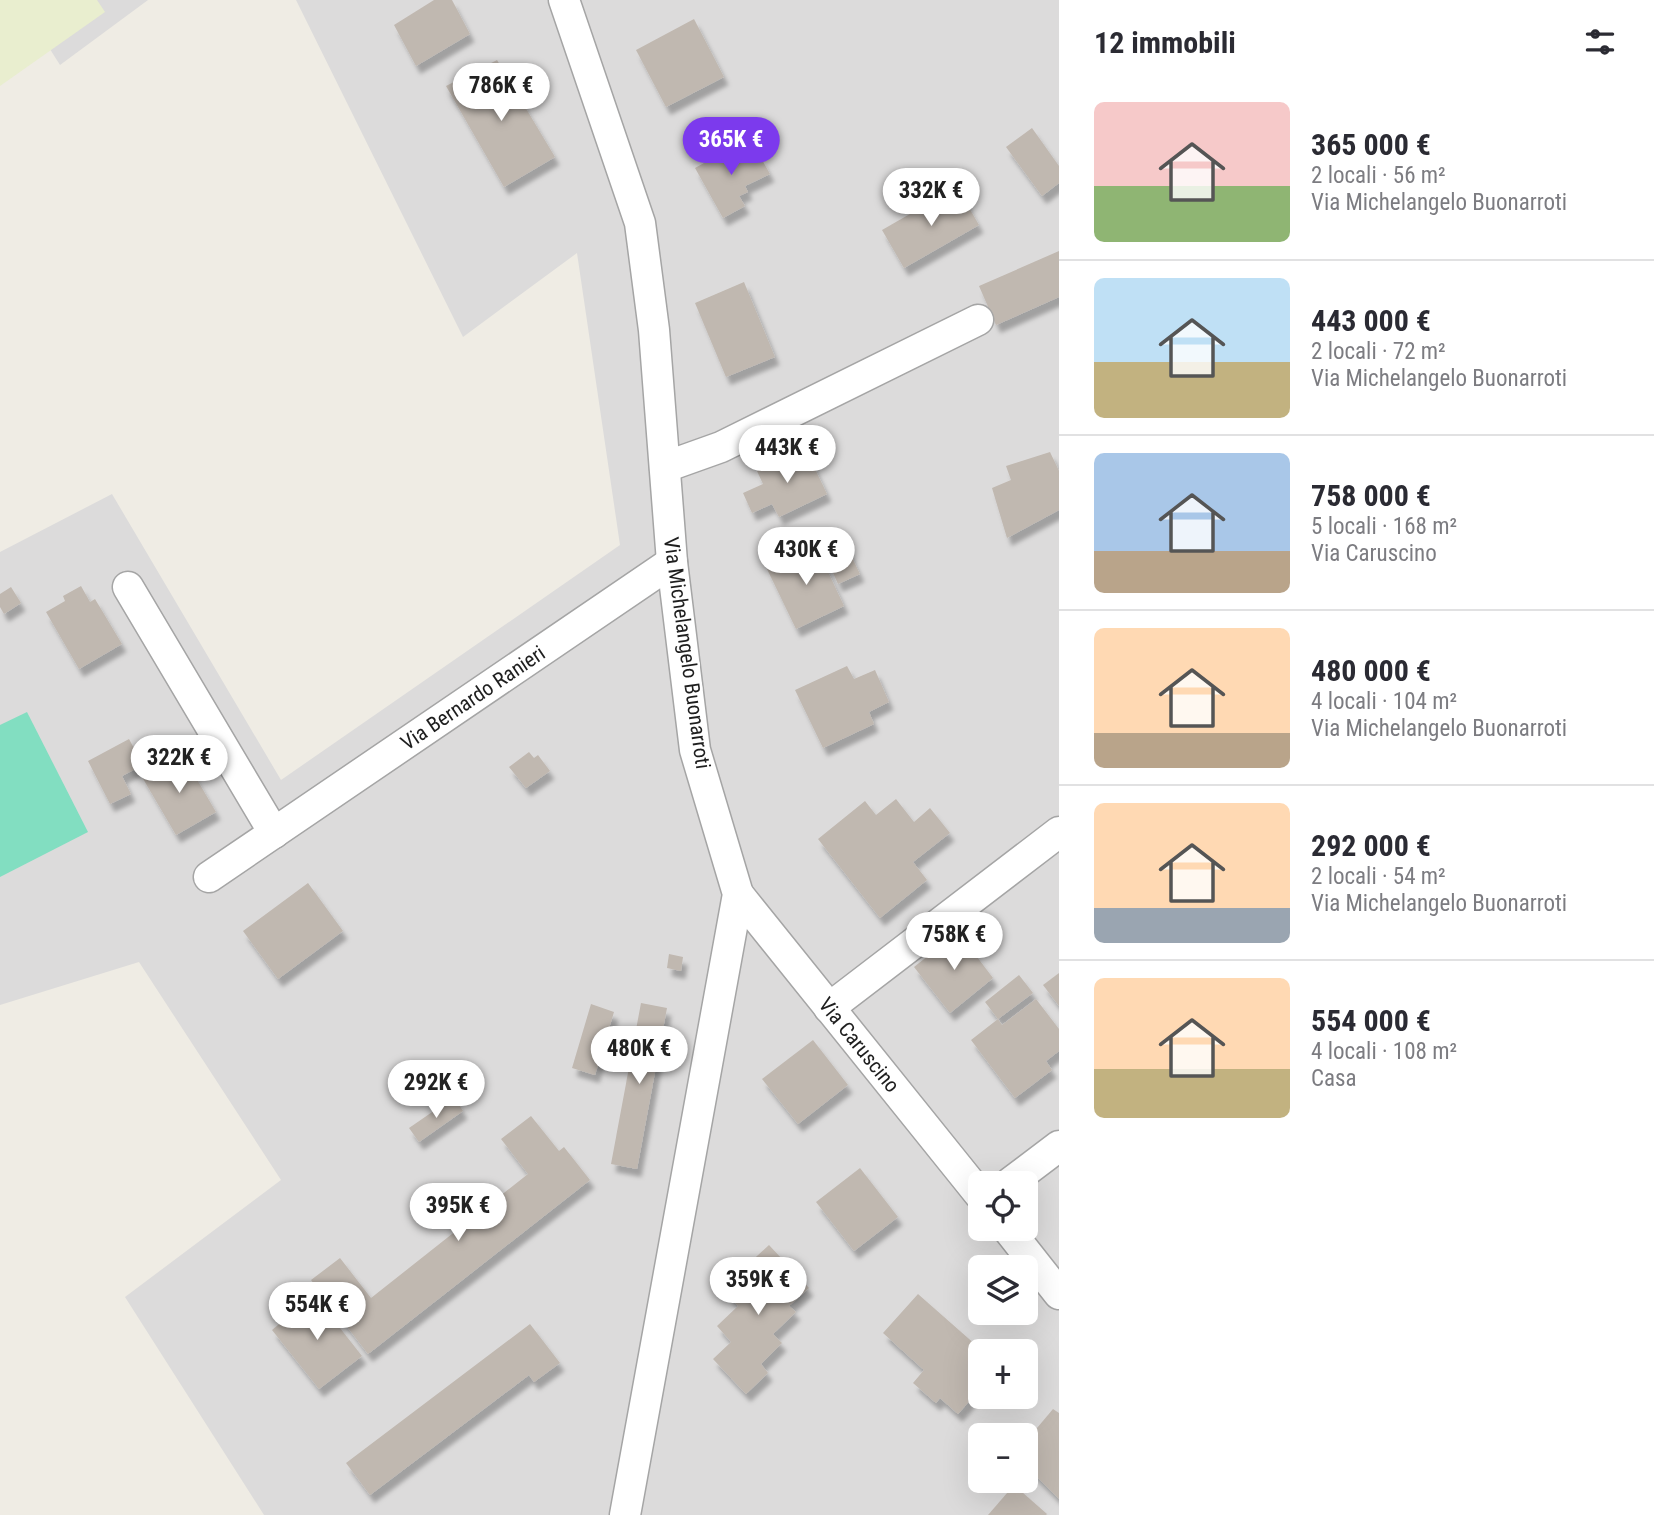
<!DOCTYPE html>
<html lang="it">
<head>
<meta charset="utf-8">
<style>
	:root { --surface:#fff; --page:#f2f2f3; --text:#2b2b33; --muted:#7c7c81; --line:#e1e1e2; --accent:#7c3aed }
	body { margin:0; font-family:"Roboto Condensed",sans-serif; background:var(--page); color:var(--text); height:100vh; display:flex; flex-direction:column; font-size:26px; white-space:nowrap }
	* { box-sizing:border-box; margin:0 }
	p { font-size:23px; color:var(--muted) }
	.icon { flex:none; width:38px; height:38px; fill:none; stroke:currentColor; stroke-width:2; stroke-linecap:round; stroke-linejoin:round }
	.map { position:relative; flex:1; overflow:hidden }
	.sheet { display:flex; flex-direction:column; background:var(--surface); width:595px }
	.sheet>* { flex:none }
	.buttons { position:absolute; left:968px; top:1171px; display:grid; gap:14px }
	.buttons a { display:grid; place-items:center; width:70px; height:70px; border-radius:10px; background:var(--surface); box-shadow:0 7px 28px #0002; font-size:35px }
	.price { position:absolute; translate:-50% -60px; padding:0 16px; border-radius:24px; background:#fff; color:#222; font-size:23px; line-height:46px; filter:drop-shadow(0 2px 4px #0008) }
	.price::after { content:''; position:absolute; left:50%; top:42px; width:21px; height:16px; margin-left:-10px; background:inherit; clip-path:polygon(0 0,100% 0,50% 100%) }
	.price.on { background:var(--accent); color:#fff }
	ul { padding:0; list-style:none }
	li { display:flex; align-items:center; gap:21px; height:175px; padding:0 35px }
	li+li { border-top:2px solid var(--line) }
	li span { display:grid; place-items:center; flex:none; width:196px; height:140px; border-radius:10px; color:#555 }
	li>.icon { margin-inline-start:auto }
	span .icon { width:84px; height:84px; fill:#fffc; stroke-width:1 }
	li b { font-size:30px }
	h2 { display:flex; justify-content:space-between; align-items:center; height:84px; padding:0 35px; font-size:30px }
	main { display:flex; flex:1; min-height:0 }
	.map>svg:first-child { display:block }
	.residential { fill:#dcdbdb; fill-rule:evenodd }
	.farmland { fill:#e9eecf }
	.pitch { fill:#82dec1 }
	.building { fill:#c0b8b0; filter:url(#shadow) }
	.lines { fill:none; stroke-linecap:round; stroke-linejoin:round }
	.street-casing { stroke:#a5a5a5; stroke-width:33 }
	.street { stroke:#fff; stroke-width:30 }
	.labels { text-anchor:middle; stroke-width:5; stroke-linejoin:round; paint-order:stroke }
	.street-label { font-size:21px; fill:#1e1e1e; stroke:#fff }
</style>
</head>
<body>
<main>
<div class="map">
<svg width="1059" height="1515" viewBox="0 0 1059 1515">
	<defs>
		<filter id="shadow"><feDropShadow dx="4.5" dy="8" stdDeviation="2" flood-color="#0004"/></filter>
	</defs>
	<rect width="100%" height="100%" fill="#efece4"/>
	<!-- residential -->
	<g class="residential">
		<polygon points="19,0 148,0 60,65"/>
		<path d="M296 0H1059V1515H264L125 1297 281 1180 139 962 0 1005V552L112 494 281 780 620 545 577 253 463 337ZM980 1183H1026V1228H980ZM980 1267H1026V1312H980ZM980 1351H1026V1396H980ZM980 1435H1026V1480H980Z"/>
	</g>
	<!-- farmland -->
	<polygon class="farmland" points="0,0 97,0 105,12 0,86"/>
	<!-- pitch -->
	<polygon class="pitch" points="27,712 88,832 0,877 0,725"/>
	<!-- building -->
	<g class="building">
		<polygon points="434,0 452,0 470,34 416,66 394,25"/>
		<polygon points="694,19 724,77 666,107 636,50"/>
		<polygon points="497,60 555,157 504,187 446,86"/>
		<polygon points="1032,128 1059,166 1059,183 1042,196 1006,147"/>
		<polygon points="745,140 756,161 761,158 770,174 745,186 748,192 739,196 745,206 723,218 695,168"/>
		<polygon points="957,187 979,225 904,268 882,230"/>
		<polygon points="1059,251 1059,297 996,325 979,286"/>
		<polygon points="744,282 775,357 726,377 695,303"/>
		<polygon points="805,448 827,494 779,517 772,504 752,513 743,493 763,484 757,471"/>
		<polygon points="1050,452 1059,471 1059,510 1007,538 992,488 1011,480 1006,466"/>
		<polygon points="843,539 860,574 838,584 826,557 835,553 831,544"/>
		<polygon points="816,546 844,606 796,629 767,569"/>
		<polygon points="81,586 90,602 95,599 122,644 79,669 46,612 65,601 63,596"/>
		<polygon points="11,587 21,603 4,614 0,607 0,594"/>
		<polygon points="847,666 854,679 875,670 889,702 869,712 874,724 823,748 795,690"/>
		<polygon points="129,739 143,765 122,776 131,794 110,804 88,761"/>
		<polygon points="529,752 534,758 538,755 550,771 526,788 509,767"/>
		<polygon points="182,754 216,812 176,835 142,777"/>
		<polygon points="896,799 914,822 930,808 950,833 913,862 927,880 880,918 818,839 865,801 876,815"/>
		<polygon points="308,883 343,931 278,979 243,931"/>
		<polygon points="958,932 993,978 950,1013 914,967"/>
		<polygon points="669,954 683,957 681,971 667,968"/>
		<polygon points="1059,973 1059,1006 1043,985"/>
		<polygon points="1019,975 1033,993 998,1019 1002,1025 1036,999 1059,1029 1059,1051 1046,1061 1052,1070 1015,1098 971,1040 998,1019 985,1002"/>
		<polygon points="641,1003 667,1008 637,1169 611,1164"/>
		<polygon points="591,1004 614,1012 595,1075 572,1068"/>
		<polygon points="813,1040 848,1085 798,1124 762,1079"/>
		<polygon points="454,1097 463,1111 419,1142 409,1128"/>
		<polygon points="531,1116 559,1151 564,1147 590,1180 368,1354 311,1280 340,1258 371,1298 528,1174 501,1139"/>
		<polygon points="860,1168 898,1217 854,1251 816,1202"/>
		<polygon points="769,1245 809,1288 789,1306 796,1312 773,1334 782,1343 761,1364 768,1373 746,1394 713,1359 731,1342 717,1326 738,1306 727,1294 749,1273 744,1268"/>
		<polygon points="918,1294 977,1346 980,1343 989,1351 980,1351 980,1389 958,1414 940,1398 936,1403 913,1383 924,1370 883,1333"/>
		<polygon points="314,1295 362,1356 319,1389 272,1330"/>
		<polygon points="530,1324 560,1363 534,1382 529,1375 370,1495 346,1463"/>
		<polygon points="1053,1409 1059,1413 1059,1499 1026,1466 1026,1441"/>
		<polygon points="1014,1485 1047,1514 1046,1515 988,1515"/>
	</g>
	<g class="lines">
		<!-- street casing -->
		<g class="street-casing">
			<g id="street">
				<polyline points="564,0 640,223 654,330 672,562 695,750 738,894 625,1515"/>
				<polyline points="665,467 721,447 978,320"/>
				<polyline points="128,587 274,833"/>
				<polyline points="209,877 672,562"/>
				<polyline points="738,894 980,1195"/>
				<polyline points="829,1008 1059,832"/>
				<polyline points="1010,1183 1059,1146"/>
				<polyline points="1007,1228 1059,1294"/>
			</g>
		</g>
		<!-- street -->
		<use href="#street" class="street"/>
	</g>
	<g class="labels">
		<!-- street labels -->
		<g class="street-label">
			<text transform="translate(687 653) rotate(82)" y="7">Via Michelangelo Buonarroti</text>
			<text transform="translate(473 698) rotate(-34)" y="7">Via Bernardo Ranieri</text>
			<text transform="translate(859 1045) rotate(51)" y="7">Via Caruscino</text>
		</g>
	</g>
</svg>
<div class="buttons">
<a><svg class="icon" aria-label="locate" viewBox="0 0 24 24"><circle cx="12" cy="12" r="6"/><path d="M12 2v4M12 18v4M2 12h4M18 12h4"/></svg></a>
<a><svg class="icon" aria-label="layers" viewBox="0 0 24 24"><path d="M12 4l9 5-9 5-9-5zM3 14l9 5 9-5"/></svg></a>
<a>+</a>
<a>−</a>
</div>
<b class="price" style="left:501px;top:123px">786K €</b>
<b class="price on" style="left:731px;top:177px">365K €</b>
<b class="price" style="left:931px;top:228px">332K €</b>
<b class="price" style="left:787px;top:485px">443K €</b>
<b class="price" style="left:806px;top:587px">430K €</b>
<b class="price" style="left:179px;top:795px">322K €</b>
<b class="price" style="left:954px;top:972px">758K €</b>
<b class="price" style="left:639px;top:1086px">480K €</b>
<b class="price" style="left:436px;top:1120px">292K €</b>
<b class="price" style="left:458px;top:1243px">395K €</b>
<b class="price" style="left:758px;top:1317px">359K €</b>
<b class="price" style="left:317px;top:1342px">554K €</b>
</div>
<section class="sheet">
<h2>12 immobili<svg class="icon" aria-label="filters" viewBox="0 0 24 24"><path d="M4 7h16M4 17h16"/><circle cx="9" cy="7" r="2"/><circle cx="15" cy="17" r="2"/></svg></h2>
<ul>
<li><span style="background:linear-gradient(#f6c9c9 60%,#8fb573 0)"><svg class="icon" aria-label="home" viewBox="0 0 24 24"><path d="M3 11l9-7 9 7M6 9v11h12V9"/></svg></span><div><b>365 000 €</b><p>2 locali · 56 m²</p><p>Via Michelangelo Buonarroti</p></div></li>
<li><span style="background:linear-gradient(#bfe0f5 60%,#c2b280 0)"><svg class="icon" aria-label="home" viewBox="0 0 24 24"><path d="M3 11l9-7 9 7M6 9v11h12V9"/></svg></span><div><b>443 000 €</b><p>2 locali · 72 m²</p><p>Via Michelangelo Buonarroti</p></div></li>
<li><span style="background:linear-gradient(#a9c7e8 70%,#b9a48a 0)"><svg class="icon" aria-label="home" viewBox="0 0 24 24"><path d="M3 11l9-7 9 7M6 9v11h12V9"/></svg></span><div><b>758 000 €</b><p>5 locali · 168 m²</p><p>Via Caruscino</p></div></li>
<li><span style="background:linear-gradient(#ffd9b3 75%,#b9a48a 0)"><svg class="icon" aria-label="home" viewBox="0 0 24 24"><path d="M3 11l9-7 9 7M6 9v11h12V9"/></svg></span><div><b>480 000 €</b><p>4 locali · 104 m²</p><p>Via Michelangelo Buonarroti</p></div></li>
<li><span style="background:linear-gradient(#ffd9b3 75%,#9aa5b1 0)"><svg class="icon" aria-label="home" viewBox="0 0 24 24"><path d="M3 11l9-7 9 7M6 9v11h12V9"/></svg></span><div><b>292 000 €</b><p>2 locali · 54 m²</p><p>Via Michelangelo Buonarroti</p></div></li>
<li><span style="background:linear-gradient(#ffd9b3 65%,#c2b280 0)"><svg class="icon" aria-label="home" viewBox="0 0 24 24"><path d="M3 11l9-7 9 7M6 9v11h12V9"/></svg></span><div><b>554 000 €</b><p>4 locali · 108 m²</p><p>Casa</p></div></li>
</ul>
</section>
</main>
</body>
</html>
